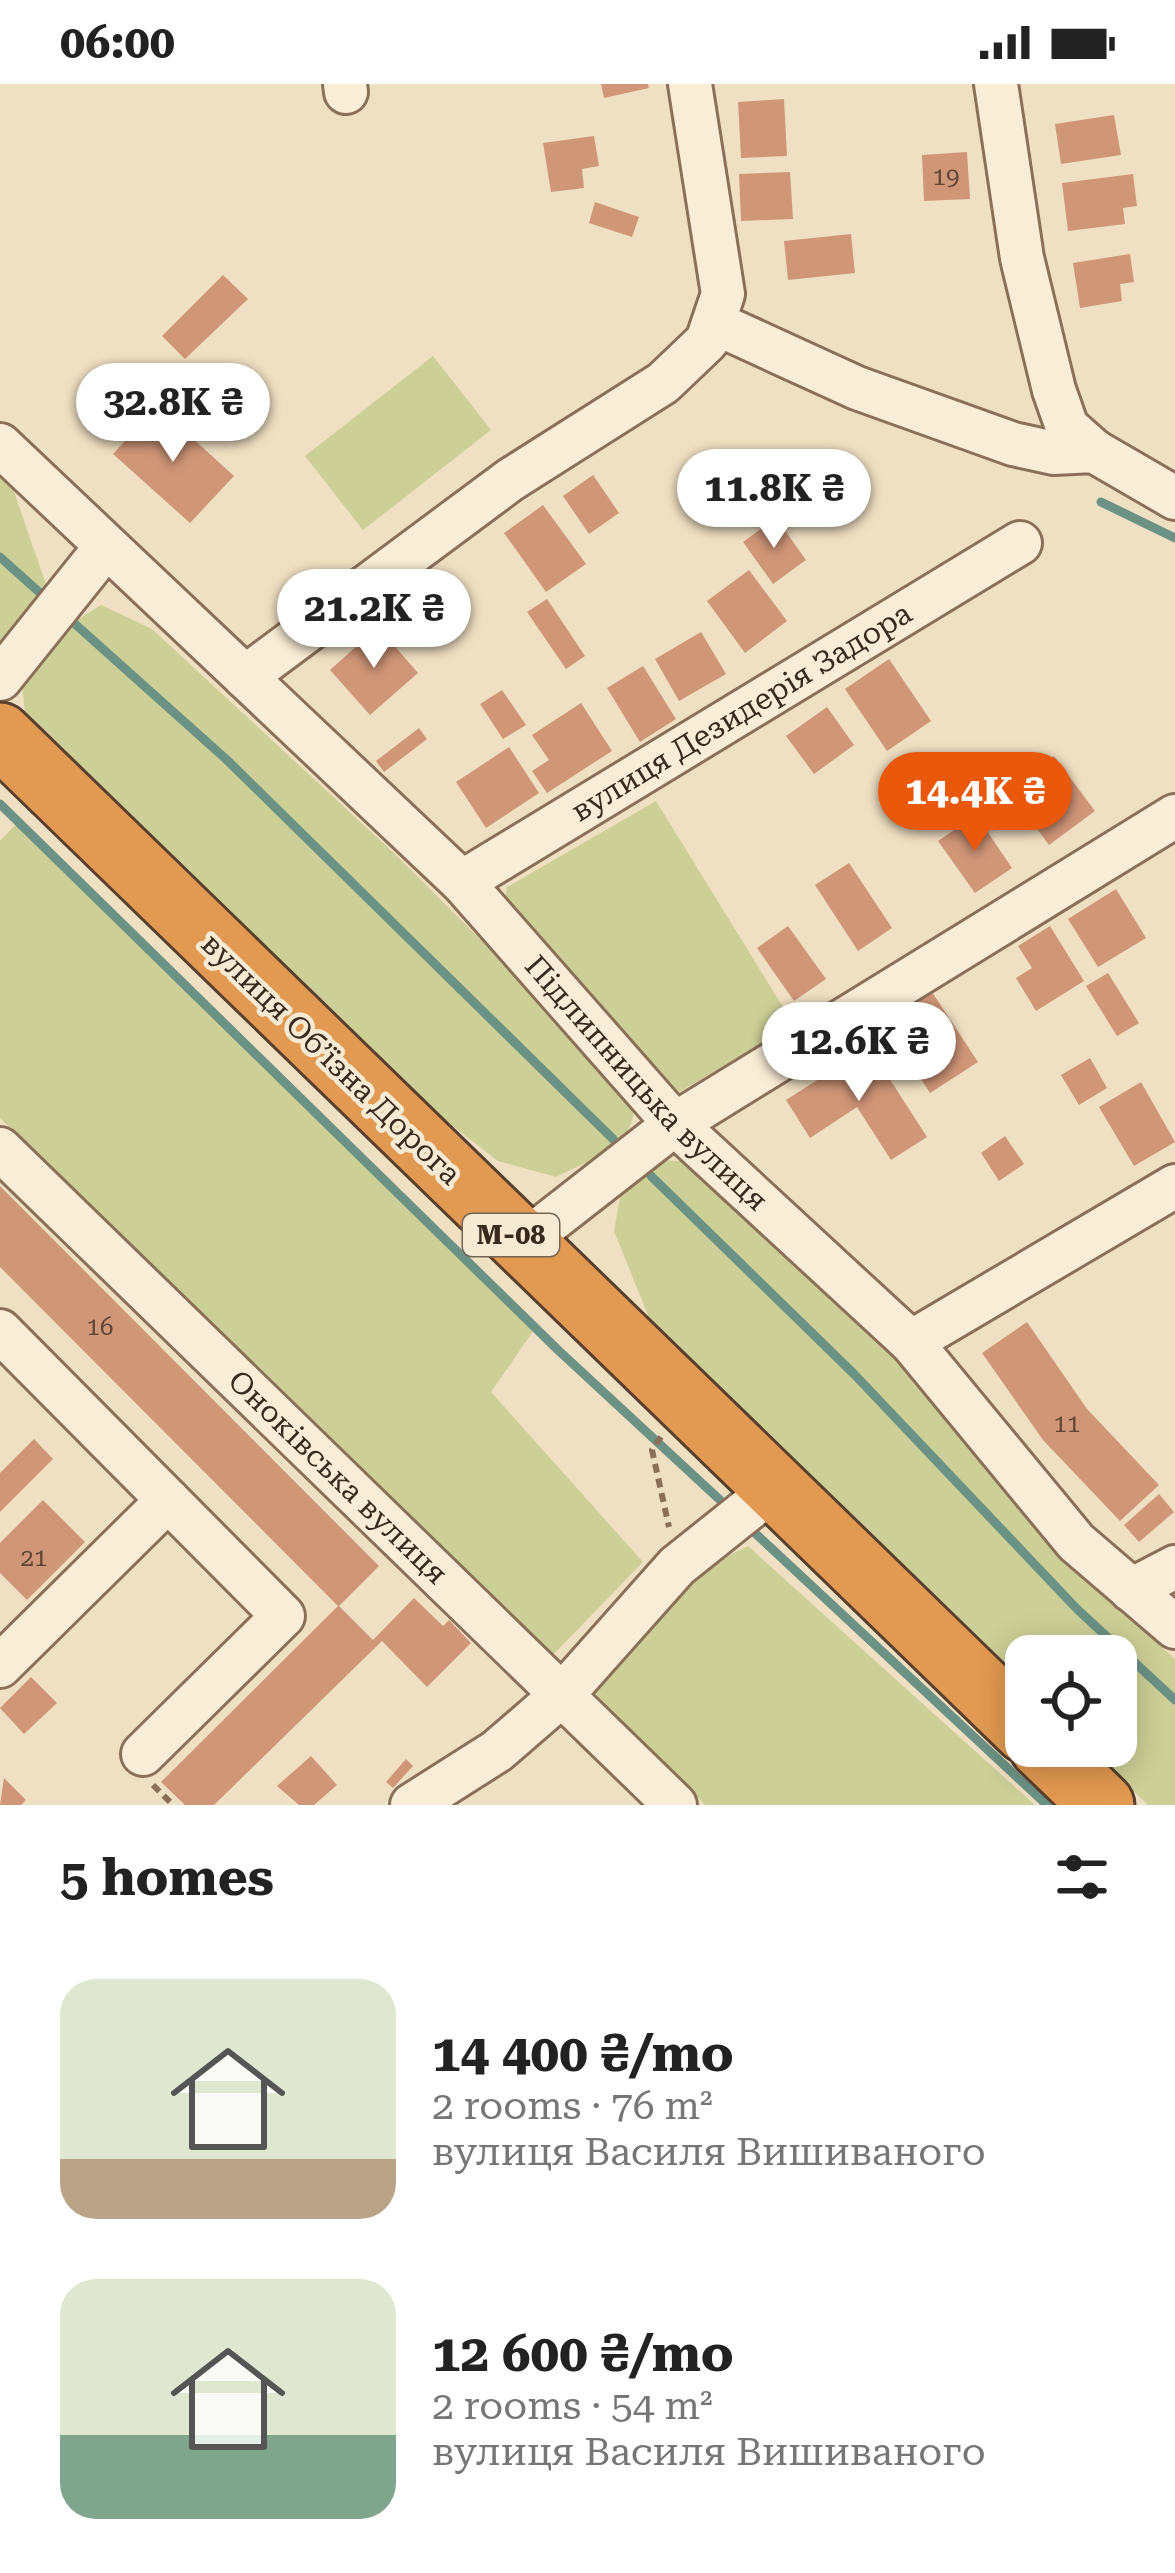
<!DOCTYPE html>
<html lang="en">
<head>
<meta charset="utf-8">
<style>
	:root { --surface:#fff; --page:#f6f6f6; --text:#222; --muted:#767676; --accent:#ea580c }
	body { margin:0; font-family:"Roboto Serif",serif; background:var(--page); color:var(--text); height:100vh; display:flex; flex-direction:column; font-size:45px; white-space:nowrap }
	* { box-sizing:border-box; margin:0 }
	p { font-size:39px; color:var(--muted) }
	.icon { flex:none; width:66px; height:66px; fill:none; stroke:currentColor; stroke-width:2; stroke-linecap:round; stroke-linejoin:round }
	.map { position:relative; height:1721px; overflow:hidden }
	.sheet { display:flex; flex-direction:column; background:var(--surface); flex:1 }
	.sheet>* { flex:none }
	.tools { position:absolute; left:1005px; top:1551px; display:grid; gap:24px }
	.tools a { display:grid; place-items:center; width:132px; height:132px; border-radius:24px; background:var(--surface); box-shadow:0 6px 30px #0003; font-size:60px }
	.price { position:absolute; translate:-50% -102px; padding:0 27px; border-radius:42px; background:#fff; color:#222; font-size:39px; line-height:78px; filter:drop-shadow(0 3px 6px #0008) }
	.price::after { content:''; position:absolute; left:50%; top:72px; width:36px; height:27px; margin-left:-18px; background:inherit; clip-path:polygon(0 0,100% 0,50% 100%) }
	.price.current { background:var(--accent); color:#fff }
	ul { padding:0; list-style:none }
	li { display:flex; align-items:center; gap:36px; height:300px; padding:0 60px }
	li span { display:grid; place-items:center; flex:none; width:336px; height:240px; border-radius:36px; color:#555 }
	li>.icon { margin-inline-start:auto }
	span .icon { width:144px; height:144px; fill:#fffc; stroke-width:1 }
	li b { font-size:51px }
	h2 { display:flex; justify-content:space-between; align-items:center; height:144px; padding:0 60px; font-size:51px }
	.status { display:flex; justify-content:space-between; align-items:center; height:84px; padding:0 60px; background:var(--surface); direction:ltr }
	.status svg { height:33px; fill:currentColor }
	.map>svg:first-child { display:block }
	.green { fill:#cccf96 }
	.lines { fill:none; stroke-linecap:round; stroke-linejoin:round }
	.stream { stroke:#6c9185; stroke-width:9 }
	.building { fill:#d09678 }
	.minor-casing { stroke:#8b7059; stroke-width:48 }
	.highway-casing { stroke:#593f2d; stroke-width:69 }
	.path { stroke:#8b7059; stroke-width:6; stroke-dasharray:9 6; stroke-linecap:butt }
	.minor { stroke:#faedd7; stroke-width:42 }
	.highway { stroke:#e29951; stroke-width:63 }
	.labels { text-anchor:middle; stroke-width:9; stroke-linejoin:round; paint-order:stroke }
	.number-label { font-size:24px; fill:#604534 }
	.shield { fill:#f7ead3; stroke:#736454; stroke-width:3 }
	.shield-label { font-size:27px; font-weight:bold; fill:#3a2a1e }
	.street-label { font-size:30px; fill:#3a2a1e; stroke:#f7ead3 }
</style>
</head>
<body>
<div class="status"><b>06:00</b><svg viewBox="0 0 49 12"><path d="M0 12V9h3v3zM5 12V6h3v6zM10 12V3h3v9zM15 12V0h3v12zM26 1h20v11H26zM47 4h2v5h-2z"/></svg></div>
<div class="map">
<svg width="1175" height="1721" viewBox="0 0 1175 1721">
	<rect width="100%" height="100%" fill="#f0e0c3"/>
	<!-- green -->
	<g class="green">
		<polygon points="433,272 491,346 363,446 305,372"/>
		<polygon points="0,392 13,405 48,506 0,572"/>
		<path d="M101 521 152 545 396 771 634 1009C640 1062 597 1073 556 1093L498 1077 440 1032 26 634 22 603 71 540Z"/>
		<polygon points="656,717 794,941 679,1008 505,816 507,803"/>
		<polygon points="18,738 534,1246 491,1308 643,1478 551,1573 0,1034 0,757"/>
		<polygon points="649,1076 687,1077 918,1292 1074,1484 1175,1575 1175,1721 1148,1721 1087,1662 1116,1662 1116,1572 1026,1572 1026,1603 652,1241 614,1147 621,1108"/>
		<polygon points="748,1462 1035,1721 705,1721 594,1608 692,1489"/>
	</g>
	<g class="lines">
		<!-- stream -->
		<g class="stream">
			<polyline points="1101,418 1175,454"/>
			<polyline points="0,473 39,508"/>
			<polyline points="75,540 227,676 613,1055"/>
			<polyline points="0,720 558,1266 720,1416"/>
			<polyline points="651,1092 854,1290 1077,1525 1175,1616"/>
			<polyline points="756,1450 1047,1721"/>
		</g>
	</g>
	<!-- building -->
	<g class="building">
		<polygon points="601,0 648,0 649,4 604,14"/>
		<polygon points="784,15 787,72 741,74 738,18"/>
		<polygon points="1114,31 1121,71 1061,80 1055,40"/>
		<polygon points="594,52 599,82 582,85 584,104 551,108 543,59"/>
		<polygon points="967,68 970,115 924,117 922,71"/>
		<polygon points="790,88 793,135 741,137 739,90"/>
		<polygon points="1133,90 1137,122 1123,124 1125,140 1068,147 1062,99"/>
		<polygon points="595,118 639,133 632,153 589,139"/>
		<polygon points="851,150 855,189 788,196 784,157"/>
		<polygon points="1130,170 1134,198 1120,200 1122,217 1080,224 1073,179"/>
		<polygon points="223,191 248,215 185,275 162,252"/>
		<polygon points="157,322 234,392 190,439 113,370"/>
		<polygon points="593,391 619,429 589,450 563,412"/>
		<polygon points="543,421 586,480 546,508 504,449"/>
		<polygon points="776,434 806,476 773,500 743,458"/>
		<polygon points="749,486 787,537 745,569 707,517"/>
		<polygon points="547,515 585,572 566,585 527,528"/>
		<polygon points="378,543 418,589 370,631 330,586"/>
		<polygon points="701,548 726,590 679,617 655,575"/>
		<polygon points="889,575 931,637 887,667 845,605"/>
		<polygon points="643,582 676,635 640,658 607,604"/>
		<polygon points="502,606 526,641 503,655 480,620"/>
		<polygon points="581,619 612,667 547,709 532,687 549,676 532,651"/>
		<polygon points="827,623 854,661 814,690 786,652"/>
		<polygon points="419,644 427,655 384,688 376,677"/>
		<polygon points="509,663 539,709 486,744 456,698"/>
		<polygon points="1054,672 1095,727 1049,761 1008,706"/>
		<polygon points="976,731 1012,784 975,809 938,757"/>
		<polygon points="849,779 892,844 858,867 815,801"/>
		<polygon points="1116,805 1146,854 1098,883 1068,835"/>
		<polygon points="788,842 826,895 794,917 757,864"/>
		<polygon points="1050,842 1084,897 1036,927 1016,894 1032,884 1018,862"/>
		<polygon points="1108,889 1139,939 1117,952 1086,902"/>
		<polygon points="930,905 978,978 930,1009 912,981 899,990 869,944"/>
		<polygon points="869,963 927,1053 891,1076 857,1023 810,1054 786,1016"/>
		<polygon points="1090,974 1107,1004 1079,1021 1061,991"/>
		<polygon points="1141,998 1175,1058 1134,1082 1099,1023"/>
		<polygon points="1005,1052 1024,1080 999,1097 981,1069"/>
		<polygon points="0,1102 379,1482 339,1522 373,1556 414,1514 443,1542 449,1536 471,1559 427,1603 382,1557 214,1721 185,1721 161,1698 338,1522 0,1183"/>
		<polygon points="1027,1238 1087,1325 1159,1401 1120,1437 1043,1356 982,1269"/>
		<polygon points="34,1355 53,1375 0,1428 0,1389"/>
		<polygon points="1159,1410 1174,1428 1139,1458 1124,1441"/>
		<polygon points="43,1416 85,1458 27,1516 0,1489 0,1459"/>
		<polygon points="31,1593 57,1619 24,1650 0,1624"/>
		<polygon points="311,1672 337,1701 314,1721 299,1721 277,1702"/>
		<polygon points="406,1675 413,1682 393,1704 386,1698"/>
		<polygon points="4,1694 26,1716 21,1721 0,1721"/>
	</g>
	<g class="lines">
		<!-- minor casing -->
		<g class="minor-casing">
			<g id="minor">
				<polyline points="345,0 346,8"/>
				<polyline points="996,0 1022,174 1054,306 1067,343 1094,367"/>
				<polyline points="717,240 857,304 1013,360 1054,369 1094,367 1175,414"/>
				<path id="s1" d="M0 361 462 798 675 1040 911 1258 1076 1458 1175 1543"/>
				<polyline points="245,593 510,396 663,299 707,257 723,210 690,0"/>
				<polyline points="0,595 105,464"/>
				<path id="s2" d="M462 798 1020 459"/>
				<path id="s3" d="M0 1065 675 1721"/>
				<polyline points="520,1161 675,1040 1175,732"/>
				<polyline points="0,1247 283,1532 143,1670"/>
				<polyline points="911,1258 1175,1102"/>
				<polyline points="1131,1506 1175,1483"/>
				<polyline points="0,1582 168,1416"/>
				<polyline points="412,1721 497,1667 564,1609 677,1482 776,1403"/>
			</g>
		</g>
		<!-- highway casing -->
		<g class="highway-casing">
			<g id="highway">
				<polyline points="0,651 1026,1647"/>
				<polyline points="1041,1662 1102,1721"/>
			</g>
		</g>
		<!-- path -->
		<g class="path">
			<polyline points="661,1353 652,1366 669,1443"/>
			<polyline points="153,1701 173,1721"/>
		</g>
		<!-- minor -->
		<use href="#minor" class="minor"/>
		<!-- highway -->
		<use href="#highway" class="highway"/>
	</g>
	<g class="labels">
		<!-- number labels -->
		<g class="number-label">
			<text x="946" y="101">19</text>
			<text x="100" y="1251">16</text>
			<text x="1067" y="1348">11</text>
			<text x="34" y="1482">21</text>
		</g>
		<!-- shield labels -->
		<rect class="shield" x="463" y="1130" width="96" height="42" rx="9"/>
		<g class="shield-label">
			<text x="511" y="1160">М-08</text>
		</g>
		<!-- street labels -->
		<g class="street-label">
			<text dy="10" stroke="none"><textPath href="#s2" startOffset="327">вулиця Дезидерія Задора</textPath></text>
			<text transform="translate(331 975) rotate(44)" y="10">вулиця Обʼїзна Дорога</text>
			<text dy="10" stroke="none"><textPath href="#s1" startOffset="909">Підлипницька вулиця</textPath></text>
			<text dy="10" stroke="none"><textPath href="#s3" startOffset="471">Оноківська вулиця</textPath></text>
		</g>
	</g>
</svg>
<div class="tools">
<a><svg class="icon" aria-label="locate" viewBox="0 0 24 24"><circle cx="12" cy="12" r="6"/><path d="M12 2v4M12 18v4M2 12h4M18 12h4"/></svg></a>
</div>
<b class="price" style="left:173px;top:381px">32.8K ₴</b>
<b class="price" style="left:774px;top:467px">11.8K ₴</b>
<b class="price" style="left:374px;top:587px">21.2K ₴</b>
<b class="price current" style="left:975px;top:770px">14.4K ₴</b>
<b class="price" style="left:859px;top:1020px">12.6K ₴</b>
</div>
<section class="sheet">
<h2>5 homes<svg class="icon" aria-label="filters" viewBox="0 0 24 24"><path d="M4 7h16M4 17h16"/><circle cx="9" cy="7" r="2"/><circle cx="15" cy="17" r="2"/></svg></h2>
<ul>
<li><span style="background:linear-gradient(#dfe7d0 75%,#b9a48a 0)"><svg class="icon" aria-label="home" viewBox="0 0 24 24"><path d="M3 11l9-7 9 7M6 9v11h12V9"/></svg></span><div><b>14 400 ₴/mo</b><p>2 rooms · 76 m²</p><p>вулиця Василя Вишиваного</p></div></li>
<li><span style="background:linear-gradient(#dfe7d0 65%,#7fa58c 0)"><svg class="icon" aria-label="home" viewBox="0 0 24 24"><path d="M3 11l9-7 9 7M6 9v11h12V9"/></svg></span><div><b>12 600 ₴/mo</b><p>2 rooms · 54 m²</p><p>вулиця Василя Вишиваного</p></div></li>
</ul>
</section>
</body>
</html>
